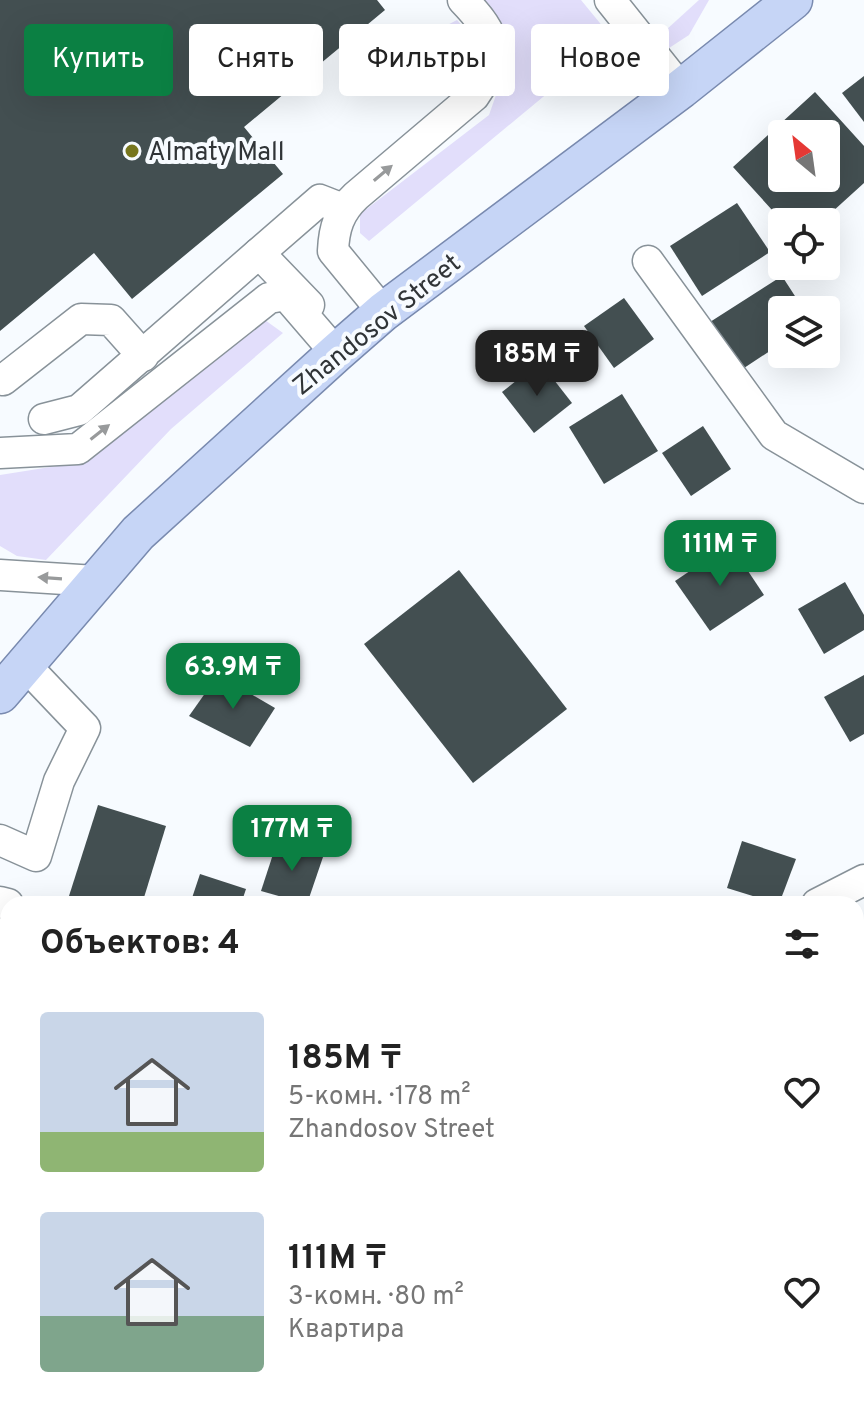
<!DOCTYPE html>
<html lang="ru">
<head>
<meta charset="utf-8">
<style>
	:root { --surface:#fff; --page:#f6f6f6; --text:#222; --muted:#767676; --accent:#0b8043 }
	body { margin:0; font-family:Overpass,sans-serif; background:var(--page); color:var(--text); height:100vh; display:flex; flex-direction:column; font-size:30px; white-space:nowrap }
	* { box-sizing:border-box; margin:0 }
	p { font-size:26px; color:var(--muted) }
	.icon { flex:none; width:44px; height:44px; fill:none; stroke:currentColor; stroke-width:2; stroke-linecap:round; stroke-linejoin:round }
	.map { position:relative; flex:1; overflow:hidden }
	.side { position:absolute; left:0px; top:896px; width:864px; height:512px; display:flex; flex-direction:column; background:var(--surface); border-radius:24px 24px 0 0; box-shadow:0 8px 32px #0002 }
	.side>* { flex:none }
	.hud { position:absolute; left:24px; top:24px; width:816px; height:72px; display:flex; gap:16px }
	.needle { width:52px; rotate:331deg }
	.buttons { position:absolute; left:768px; top:120px; display:grid; gap:16px }
	.buttons a { display:grid; place-items:center; width:72px; height:72px; border-radius:8px; background:var(--surface); box-shadow:0 8px 32px #0002; font-size:40px }
	.price { position:absolute; translate:-50% -68px; padding:0 18px; border-radius:16px; background:var(--accent); color:#fff; font-size:26px; line-height:52px; filter:drop-shadow(0 2px 4px #0008) }
	.price::after { content:''; position:absolute; left:50%; top:48px; width:24px; height:18px; margin-left:-12px; background:inherit; clip-path:polygon(0 0,100% 0,50% 100%) }
	.price.active { background:#222; color:#fff }
	ul { padding:0; list-style:none }
	li { display:flex; align-items:center; gap:24px; height:200px; padding:0 40px }
	li span { display:grid; place-items:center; flex:none; width:224px; height:160px; border-radius:8px; color:#555 }
	li>.icon { margin-inline-start:auto }
	span .icon { width:96px; height:96px; fill:#fffc; stroke-width:1 }
	li b { font-size:34px }
	h2 { display:flex; justify-content:space-between; align-items:center; height:96px; padding:0 40px; font-size:34px }
	.pill { padding:0 28px; border-radius:8px; background:var(--surface); box-shadow:0 8px 32px #0002; font-size:28px; line-height:72px }
	.pill.active { background:var(--accent); color:#fff }
	.map>svg:first-child { display:block }
	.green { fill:#e2defb }
	.building { fill:#434f51; fill-rule:evenodd }
	.lines { fill:none; stroke-linecap:round; stroke-linejoin:round }
	.minor-casing { stroke:#889299; stroke-width:33 }
	.major-casing { stroke:#798aaf; stroke-width:41 }
	.minor { stroke:#fff; stroke-width:30 }
	.major { stroke:#c6d5f6; stroke-width:38 }
	.oneway { fill:#989a9b }
	.poi-dot { fill:#77761d; stroke:#f7fbff; stroke-width:3 }
	.labels { text-anchor:middle; stroke-width:8; stroke-linejoin:round; paint-order:stroke }
	.poi-label { font-size:26px; fill:#303437; stroke:#f7fbff; text-anchor:start }
	.street-label { font-size:26px; fill:#303437; stroke:#f7fbff }
</style>
</head>
<body>
<div class="map">
<svg width="864" height="1408" viewBox="0 0 864 1408">
	<rect width="100%" height="100%" fill="#f7fbff"/>
	<!-- green -->
	<g class="green">
		<polygon points="481,0 581,0 613,39 369,241 360,233 360,214 489,115 510,55"/>
		<polygon points="699,0 709,0 689,35 669,48 655,40"/>
		<polygon points="457,20 479,45 485,71 461,100 413,43"/>
		<polygon points="258,315 283,333 171,429 46,560 17,556 0,546 0,475 82,462"/>
	</g>
	<!-- building -->
	<g class="building">
		<polygon points="0,0 377,0 385,10 244,127 283,174 132,299 94,253 0,331"/>
		<polygon points="864,76 864,122 842,93"/>
		<path d="M815 92 864 146V183L821 222H783L733 167ZM782 134H826V178H782Z"/>
		<polygon points="737,203 770,252 702,296 670,246"/>
		<polygon points="782,276 804,310 782,310 782,343 741,370 710,322"/>
		<polygon points="624,298 654,339 614,368 584,326"/>
		<polygon points="540,362 572,403 534,433 502,392"/>
		<polygon points="622,394 658,451 604,484 569,427"/>
		<polygon points="703,426 731,469 691,496 662,453"/>
		<polygon points="730,544 764,595 710,631 675,581"/>
		<polygon points="459,570 567,709 473,783 364,644"/>
		<polygon points="845,582 864,615 864,630 824,654 798,609"/>
		<polygon points="218,675 275,708 250,747 189,716"/>
		<polygon points="864,675 864,734 850,742 824,697"/>
		<polygon points="98,805 166,826 142,904 96,904 69,896"/>
		<polygon points="742,841 796,859 779,904 727,888"/>
		<polygon points="277,842 323,857 307,904 261,891"/>
		<polygon points="200,874 246,889 241,904 190,904"/>
		<polygon points="864,946 864,1005 860,1008 856,1000 856,950"/>
		<polygon points="856,1199 864,1201 864,1256 856,1253"/>
		<polygon points="0,1337 8,1339 8,1362 1,1385"/>
		<polygon points="65,1400 62,1408 43,1408 21,1401"/>
		<polygon points="87,1400 138,1400 135,1408 84,1408"/>
		<polygon points="170,1400 212,1400 230,1406 167,1408"/>
		<polygon points="725,1400 776,1400 773,1408 722,1408"/>
	</g>
	<g class="lines">
		<!-- minor casing -->
		<g class="minor-casing">
			<g id="minor">
				<polyline points="610,0 681,89"/>
				<polyline points="259,253 320,200 343,209"/>
				<polyline points="648,261 774,435 864,488"/>
				<path d="M383 312 333 251C334 228 339 212 356 196L474 96C503 54 498 36 463 0"/>
				<polyline points="3,380 81,319 111,320 143,356"/>
				<polyline points="44,419 79,410 259,253 309,305"/>
				<polyline points="0,453 78,449 269,298 286,295 336,353"/>
				<polyline points="0,575 96,581"/>
				<polyline points="0,840 36,856 59,781 85,728 25,665"/>
				<polyline points="0,902 8,904"/>
				<polyline points="817,904 864,880"/>
				<polyline points="856,1141 864,1143"/>
				<polyline points="0,1279 8,1281"/>
				<polyline points="432,1400 460,1408"/>
				<polyline points="672,1408 674,1400"/>
			</g>
		</g>
		<!-- major casing -->
		<g class="major-casing">
			<polyline id="major" points="0,694 138,533 336,353 383,312 681,89 793,0"/>
		</g>
		<!-- minor -->
		<use href="#minor" class="minor"/>
		<!-- major -->
		<use href="#major" class="major"/>
	</g>
	<!-- one-way arrows -->
	<defs><path id="oneway-solid" d="M-6-.8H1V-3.2L6.5 0L1 3.2V.8H-6Z" transform="scale(2)"/></defs>
	<g class="oneway">
		<use href="#oneway-solid" transform="translate(383 173) rotate(-40)"/>
		<use href="#oneway-solid" transform="translate(100 432) rotate(-38)"/>
		<use href="#oneway-solid" transform="translate(50 578) rotate(-176)"/>
	</g>
	<!-- markers -->
	<circle class="poi-dot" cx="132" cy="151" r="8"/>
	<g class="labels">
		<!-- poi labels -->
		<g class="poi-label">
			<text x="148" y="160">Almaty Mall</text>
		</g>
		<!-- street labels -->
		<g class="street-label">
			<text transform="translate(376 324) rotate(-39)" y="9">Zhandosov Street</text>
		</g>
	</g>
</svg>
<div class="buttons">
<a><svg class="needle" viewBox="-14 -14 28 28"><path d="M0-13l5 13h-10z" fill="#e53935"/><path d="M0 13l5-13h-10z" fill="#767676"/></svg></a>
<a><svg class="icon" aria-label="locate" viewBox="0 0 24 24"><circle cx="12" cy="12" r="6"/><path d="M12 2v4M12 18v4M2 12h4M18 12h4"/></svg></a>
<a><svg class="icon" aria-label="layers" viewBox="0 0 24 24"><path d="M12 4l9 5-9 5-9-5zM3 14l9 5 9-5"/></svg></a>
</div>
<b class="price active" style="left:537px;top:398px">185M ₸</b>
<b class="price" style="left:720px;top:588px">111M ₸</b>
<b class="price" style="left:233px;top:711px">63.9M ₸</b>
<b class="price" style="left:292px;top:873px">177M ₸</b>
<div class="hud">
<a class="pill active">Купить</a>
<a class="pill">Снять</a>
<a class="pill">Фильтры</a>
<a class="pill">Новое</a>
</div>
<section class="side">
<h2>Объектов: 4<svg class="icon" aria-label="filters" viewBox="0 0 24 24"><path d="M4 7h16M4 17h16"/><circle cx="9" cy="7" r="2"/><circle cx="15" cy="17" r="2"/></svg></h2>
<ul>
<li><span style="background:linear-gradient(#c9d6e8 75%,#8fb573 0)"><svg class="icon" aria-label="home" viewBox="0 0 24 24"><path d="M3 11l9-7 9 7M6 9v11h12V9"/></svg></span><div><b>185M ₸</b><p>5-комн. · 178 m²</p><p>Zhandosov Street</p></div><svg class="icon" aria-label="heart" viewBox="0 0 24 24"><path d="M12 20l-8-8c-3-5 5-10 8-4 3-6 11-1 8 4z"/></svg></li>
<li><span style="background:linear-gradient(#c9d6e8 65%,#7fa58c 0)"><svg class="icon" aria-label="home" viewBox="0 0 24 24"><path d="M3 11l9-7 9 7M6 9v11h12V9"/></svg></span><div><b>111M ₸</b><p>3-комн. · 80 m²</p><p>Квартира</p></div><svg class="icon" aria-label="heart" viewBox="0 0 24 24"><path d="M12 20l-8-8c-3-5 5-10 8-4 3-6 11-1 8 4z"/></svg></li>
</ul>
</section>
</div>
</body>
</html>
